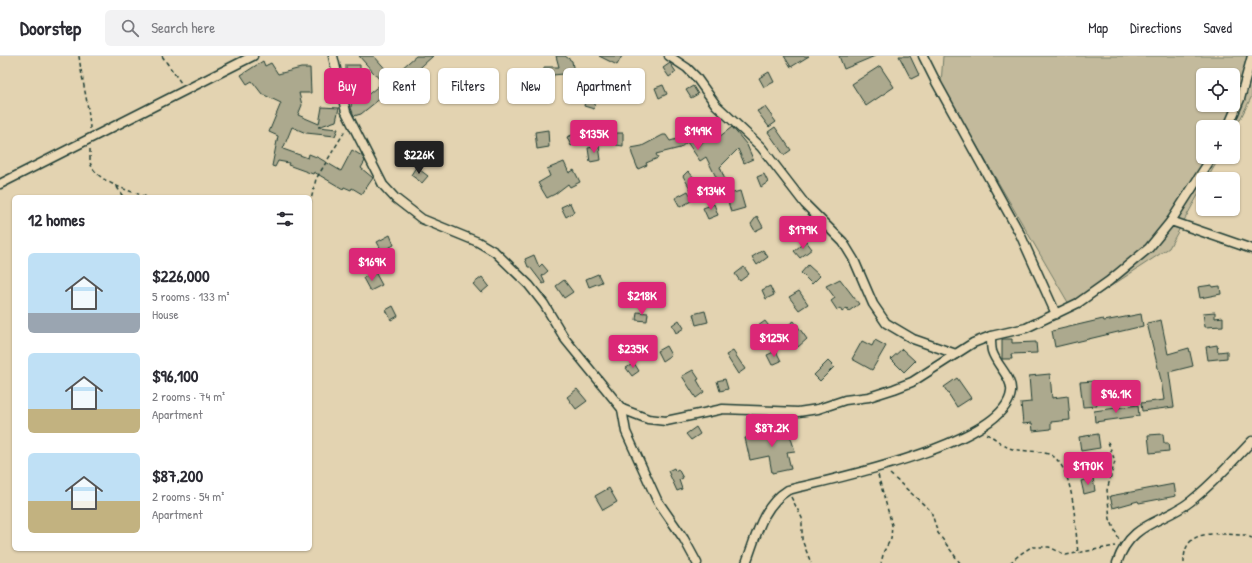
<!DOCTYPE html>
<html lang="en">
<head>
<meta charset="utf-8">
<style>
	:root { --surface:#fff; --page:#f2f2f3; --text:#2b2b33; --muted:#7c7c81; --line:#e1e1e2; --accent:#db2777 }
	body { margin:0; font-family:"Patrick Hand",sans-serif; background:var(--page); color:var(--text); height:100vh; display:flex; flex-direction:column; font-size:15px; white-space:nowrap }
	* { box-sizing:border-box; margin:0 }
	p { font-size:13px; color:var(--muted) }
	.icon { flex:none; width:22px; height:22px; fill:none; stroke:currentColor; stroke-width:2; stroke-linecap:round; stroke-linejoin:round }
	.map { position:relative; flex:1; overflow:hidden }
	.drawer { position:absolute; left:12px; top:139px; width:300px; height:356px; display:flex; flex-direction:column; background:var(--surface); border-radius:6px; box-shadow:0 1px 3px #0004 }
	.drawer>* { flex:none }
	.top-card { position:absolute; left:324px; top:12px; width:380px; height:36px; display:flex; gap:8px }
	.tools { position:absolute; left:1196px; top:12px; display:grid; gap:8px }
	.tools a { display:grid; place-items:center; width:44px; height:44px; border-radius:6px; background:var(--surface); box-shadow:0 1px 3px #0004; font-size:20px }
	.price { position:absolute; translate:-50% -34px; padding:0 9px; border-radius:4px; background:var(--accent); color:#fff; font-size:13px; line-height:26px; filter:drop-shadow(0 1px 2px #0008) }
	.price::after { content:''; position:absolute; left:50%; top:24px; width:12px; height:9px; margin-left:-6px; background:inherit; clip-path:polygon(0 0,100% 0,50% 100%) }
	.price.on { background:#222; color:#fff }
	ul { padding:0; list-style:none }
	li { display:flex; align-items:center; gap:12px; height:100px; padding:0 16px }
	li span { display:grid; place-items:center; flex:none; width:112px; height:80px; border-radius:6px; color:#555 }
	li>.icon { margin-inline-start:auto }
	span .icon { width:48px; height:48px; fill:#fffc; stroke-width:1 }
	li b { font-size:17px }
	h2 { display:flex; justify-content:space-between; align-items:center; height:48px; padding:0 16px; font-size:17px }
	.chip { padding:0 14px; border-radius:6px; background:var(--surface); box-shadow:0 1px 3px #0004; font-size:14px; line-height:36px }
	.chip.on { background:var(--accent); color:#fff }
	header { display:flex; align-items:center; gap:24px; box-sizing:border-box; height:56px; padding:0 20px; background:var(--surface); border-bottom:1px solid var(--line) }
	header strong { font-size:19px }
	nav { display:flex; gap:22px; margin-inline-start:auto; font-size:14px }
	.search { width:280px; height:36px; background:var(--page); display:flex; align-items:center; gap:10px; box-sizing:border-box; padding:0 14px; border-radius:6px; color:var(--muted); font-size:15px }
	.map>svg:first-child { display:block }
	.green { fill:#c3ba9c; stroke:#717c68; fill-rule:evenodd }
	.building { fill:#aca98e; stroke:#1f3d34 }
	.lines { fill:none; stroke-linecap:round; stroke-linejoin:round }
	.street-casing { stroke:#1f3d34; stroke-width:11 }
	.path { stroke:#1f3d34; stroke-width:1.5; stroke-dasharray:4 3; stroke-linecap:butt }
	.street { stroke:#ebd9b6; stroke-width:8 }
</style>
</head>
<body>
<header>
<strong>Doorstep</strong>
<div class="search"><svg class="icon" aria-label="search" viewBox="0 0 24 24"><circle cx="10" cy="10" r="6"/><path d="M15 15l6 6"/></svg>Search here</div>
<nav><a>Map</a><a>Directions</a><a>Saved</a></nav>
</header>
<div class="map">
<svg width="1252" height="507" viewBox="0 0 1252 507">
	<rect width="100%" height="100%" fill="#e3d3b1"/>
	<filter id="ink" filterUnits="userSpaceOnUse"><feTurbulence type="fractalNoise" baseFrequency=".025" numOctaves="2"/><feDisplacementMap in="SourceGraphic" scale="8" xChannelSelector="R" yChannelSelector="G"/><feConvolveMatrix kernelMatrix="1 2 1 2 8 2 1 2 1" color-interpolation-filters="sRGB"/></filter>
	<g filter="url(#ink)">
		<!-- green -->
		<path class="green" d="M943 0H1252V40L1233 77V71H1203V101H1220L1207 123H1203V130L1169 192 1073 255 941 28ZM1203 19H1233V49H1203Z"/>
		<!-- building -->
		<g class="building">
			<polygon points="359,0 374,0 396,25 385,35 387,37 361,58 354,60 351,52 352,40 349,46 346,30 346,9 360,9 360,24 356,24 360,45 386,24 380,24"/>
			<polygon points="416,0 433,0 402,28 394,19"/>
			<polygon points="556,0 565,0 572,5 574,17 553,19 553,22 544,22 544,11 559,11"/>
			<polygon points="599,0 622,0 617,9"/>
			<polygon points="784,0 809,0 791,11"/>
			<polygon points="839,0 875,0 844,13"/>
			<polygon points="899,0 910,0 919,19 911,23"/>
			<polygon points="263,5 265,10 271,7 278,18 301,12 310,12 311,37 299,37 302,49 298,59 319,68 322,51 339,52 336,65 318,71 338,73 335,80 306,77 292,71 283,93 308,102 309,98 319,102 341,115 352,94 362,100 365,105 361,112 373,122 362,138 352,132 351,134 344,131 343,133 314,116 313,118 288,109 289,107 278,105 275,111 272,110 278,80 269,76 281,47 262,38 252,25 247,28 241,19"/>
			<polygon points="670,7 676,16 669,21 663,12"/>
			<polygon points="880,10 894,31 866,50 852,28"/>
			<polygon points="769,16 774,26 764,31 759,22"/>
			<polygon points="663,29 667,38 659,42 655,32"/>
			<polygon points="693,30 698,38 691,42 686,34"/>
			<polygon points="586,41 596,44 594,53 584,50"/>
			<polygon points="765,51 776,66 769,71 757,55"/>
			<polygon points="732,71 747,89 753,103 744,107 738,93 720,111 727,129 718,133 714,124 717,123 706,101 700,105 687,86 680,92 656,98 658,102 646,107 647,109 638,113 632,98 631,92 642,90 663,79 666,79 670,85 684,81 680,77 684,74 689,80 694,78 691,82 699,90 712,75 719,81"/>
			<polygon points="775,71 791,94 784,99 768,76"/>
			<polygon points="548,74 549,91 537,93 535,76"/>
			<polygon points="577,77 580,86 571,90 567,81"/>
			<polygon points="616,77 623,77 623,90 616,89"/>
			<polygon points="599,90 601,104 590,106 588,92"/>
			<polygon points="564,106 569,117 574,114 580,126 570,131 568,128 555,138 547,142 538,127 550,120 547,113"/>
			<polygon points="416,111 428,120 422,127 411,119"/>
			<polygon points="688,115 699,127 691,134 683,120"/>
			<polygon points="764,118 768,126 761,131 757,121"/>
			<polygon points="688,135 693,144 680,151 675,142"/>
			<polygon points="740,135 745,152 731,156 726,139"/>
			<polygon points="570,147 574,156 566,161 561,151"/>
			<polygon points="714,148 718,159 708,163 703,152"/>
			<polygon points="757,160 763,171 755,175 751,168"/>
			<polygon points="390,179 394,189 382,195 377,186"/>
			<polygon points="806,185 812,193 800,202 794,195"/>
			<polygon points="763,194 768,201 757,209 752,201"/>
			<polygon points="534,199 539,211 542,208 548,215 542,220 545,227 543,228 530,211 528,211 525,203"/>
			<polygon points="808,209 820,220 812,228 801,217"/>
			<polygon points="744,211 749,218 740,225 735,218"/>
			<polygon points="375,216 382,229 370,235 363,222"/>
			<polygon points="598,218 602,226 589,231 586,223"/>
			<polygon points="482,221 489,230 481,237 473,228"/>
			<polygon points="840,223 859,248 849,255 847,252 842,256 840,252 837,254 831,245 835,242 826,230"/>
			<polygon points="564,224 573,236 564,242 556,230"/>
			<polygon points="1212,229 1212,231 1220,230 1221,238 1200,242 1198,231"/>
			<polygon points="770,230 774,239 766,243 762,234"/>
			<polygon points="799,235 808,248 799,254 789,241"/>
			<polygon points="393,250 398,260 391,264 386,254"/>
			<polygon points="705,255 708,266 696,269 693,258"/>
			<polygon points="637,256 648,257 647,265 636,264"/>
			<polygon points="1215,256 1215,262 1223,261 1223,270 1205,271 1203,257"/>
			<polygon points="1141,258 1143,270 1055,291 1052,275 1103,263 1104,265"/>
			<polygon points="679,264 684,272 676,277 672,269"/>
			<polygon points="1161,264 1168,298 1189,292 1193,310 1169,316 1174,351 1142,355 1141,347 1164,344 1161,324 1147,267"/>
			<polygon points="765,265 772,274 765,279 758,270"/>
			<polygon points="794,265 807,283 798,291 785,271"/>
			<polygon points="1002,283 1012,283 1012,287 1036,286 1037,297 1011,298 1012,303 1002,303"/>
			<polygon points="875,284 886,290 872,314 852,303 862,285 872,290"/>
			<polygon points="1217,289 1218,296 1227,295 1227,302 1208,304 1206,291"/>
			<polygon points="666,290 671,299 662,305 657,295"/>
			<polygon points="902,293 915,305 904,316 891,303"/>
			<polygon points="733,295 745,313 738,318 726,299"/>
			<polygon points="776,295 781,305 772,309 767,299"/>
			<polygon points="828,305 834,311 820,325 814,319"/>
			<polygon points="634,307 639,315 632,320 626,312"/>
			<polygon points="693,314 699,323 697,324 704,336 696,342 682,320"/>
			<polygon points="1050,318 1052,342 1068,340 1070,364 1051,366 1051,373 1033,375 1032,367 1023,368 1021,347 1031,346 1029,320"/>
			<polygon points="957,322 971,342 957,351 944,331"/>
			<polygon points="725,323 728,333 720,335 717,325"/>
			<polygon points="1094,325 1097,350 1083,351 1080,326"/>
			<polygon points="577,333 587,345 576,353 567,341"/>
			<polygon points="1138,349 1139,360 1095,366 1094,355"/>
			<polygon points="776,366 778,378 789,376 795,395 787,396 791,413 772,417 769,400 750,404 745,382 765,378 763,369"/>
			<polygon points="696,371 700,378 691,384 686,378"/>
			<polygon points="1098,378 1100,392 1081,395 1079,381"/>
			<polygon points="1163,378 1164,387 1168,387 1169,395 1150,397 1148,379"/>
			<polygon points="674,412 675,415 678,413 683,422 679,424 682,433 677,435 668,415"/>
			<polygon points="1093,422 1095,435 1084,438 1081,425"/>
			<polygon points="1174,428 1176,440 1139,447 1138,445 1113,452 1110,440"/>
			<polygon points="609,432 617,446 603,454 595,440"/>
		</g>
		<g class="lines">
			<!-- street casing -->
			<g class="street-casing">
				<g id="street">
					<polyline points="333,0 346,56 383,129 395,142 422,163 478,186 495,196 529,229 544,248 565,283 622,353 626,376 657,444 684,483 697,507"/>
					<polyline points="669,0 687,12 696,21 716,49 761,91 805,148 843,186 854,204 873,248 886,267 913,283 956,298"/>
					<polyline points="923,0 936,26 1020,178 1056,258"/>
					<polyline points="1228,71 1240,43 1252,0"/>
					<polyline points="0,128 253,0"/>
					<polyline points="1171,165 1212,101"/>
					<polyline points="622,353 648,363 666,365 723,353 798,356 818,353 845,344 869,341 894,333 912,326 973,287 991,280 1026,272 1078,247 1109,225 1149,192 1171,165 1252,193"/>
					<path d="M746 507C756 481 762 450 788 434 832 423 1005 388 1011 336 1013 322 996 309 992 295 991 291 991 285 991 280"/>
					<path d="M1117 507C1131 465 1162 468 1191 445 1214 427 1233 405 1252 385"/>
				</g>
			</g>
			<!-- path -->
			<g class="path">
				<path d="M79 0C82 25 89 49 90 73"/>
				<polyline points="162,0 181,27"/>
				<path d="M90 93C90 97 90 102 90 106 95 126 130 135 147 141"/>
				<polyline points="117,131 123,141"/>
				<polyline points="310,148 316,123 345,75"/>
				<path d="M986 378C995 381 1000 388 1009 392 1021 396 1041 394 1051 399 1075 412 1075 472 1078 497"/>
				<polyline points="1108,386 1115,405 1107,434 1110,463 1119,484"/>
				<polyline points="890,418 931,455 938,477 960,507"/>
				<polyline points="878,419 892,469 891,483 884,495 881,507"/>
				<polyline points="791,441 802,462 802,484 811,507"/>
				<polyline points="1010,507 1019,499 1031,491 1049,491 1066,499 1115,490"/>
				<path d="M1184 507C1183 469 1219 479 1245 479L1252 482"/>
			</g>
			<!-- street -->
			<use href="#street" class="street"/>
		</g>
	</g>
</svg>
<div class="tools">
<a><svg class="icon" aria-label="locate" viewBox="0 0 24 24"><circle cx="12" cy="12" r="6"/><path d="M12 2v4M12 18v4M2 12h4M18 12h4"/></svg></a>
<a>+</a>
<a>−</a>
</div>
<b class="price" style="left:698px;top:95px">$149K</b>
<b class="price" style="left:594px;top:98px">$135K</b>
<b class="price on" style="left:419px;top:119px">$226K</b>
<b class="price" style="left:711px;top:155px">$134K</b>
<b class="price" style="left:803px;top:194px">$179K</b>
<b class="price" style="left:372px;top:226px">$169K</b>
<b class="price" style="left:642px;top:260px">$218K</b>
<b class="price" style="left:774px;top:302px">$125K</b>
<b class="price" style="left:633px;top:313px">$235K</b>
<b class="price" style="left:1116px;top:358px">$96.1K</b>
<b class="price" style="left:772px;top:392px">$87.2K</b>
<b class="price" style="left:1088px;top:430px">$170K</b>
<div class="top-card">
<a class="chip on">Buy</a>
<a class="chip">Rent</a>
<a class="chip">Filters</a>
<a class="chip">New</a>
<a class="chip">Apartment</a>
</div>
<section class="drawer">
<h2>12 homes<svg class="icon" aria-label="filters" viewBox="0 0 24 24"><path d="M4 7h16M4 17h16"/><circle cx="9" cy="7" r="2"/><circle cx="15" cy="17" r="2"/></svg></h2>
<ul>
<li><span style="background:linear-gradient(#bfe0f5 75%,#9aa5b1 0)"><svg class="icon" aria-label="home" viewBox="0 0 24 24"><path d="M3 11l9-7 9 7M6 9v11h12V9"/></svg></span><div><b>$226,000</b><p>5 rooms · 133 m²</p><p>House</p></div></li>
<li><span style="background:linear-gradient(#bfe0f5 70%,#c2b280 0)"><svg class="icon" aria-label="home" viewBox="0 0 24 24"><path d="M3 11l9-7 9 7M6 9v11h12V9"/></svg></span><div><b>$96,100</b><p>2 rooms · 74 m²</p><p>Apartment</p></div></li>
<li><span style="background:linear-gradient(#bfe0f5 60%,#c2b280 0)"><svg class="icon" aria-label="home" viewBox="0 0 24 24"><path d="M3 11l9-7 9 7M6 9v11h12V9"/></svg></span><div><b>$87,200</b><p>2 rooms · 54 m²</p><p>Apartment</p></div></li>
</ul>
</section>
</div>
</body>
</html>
